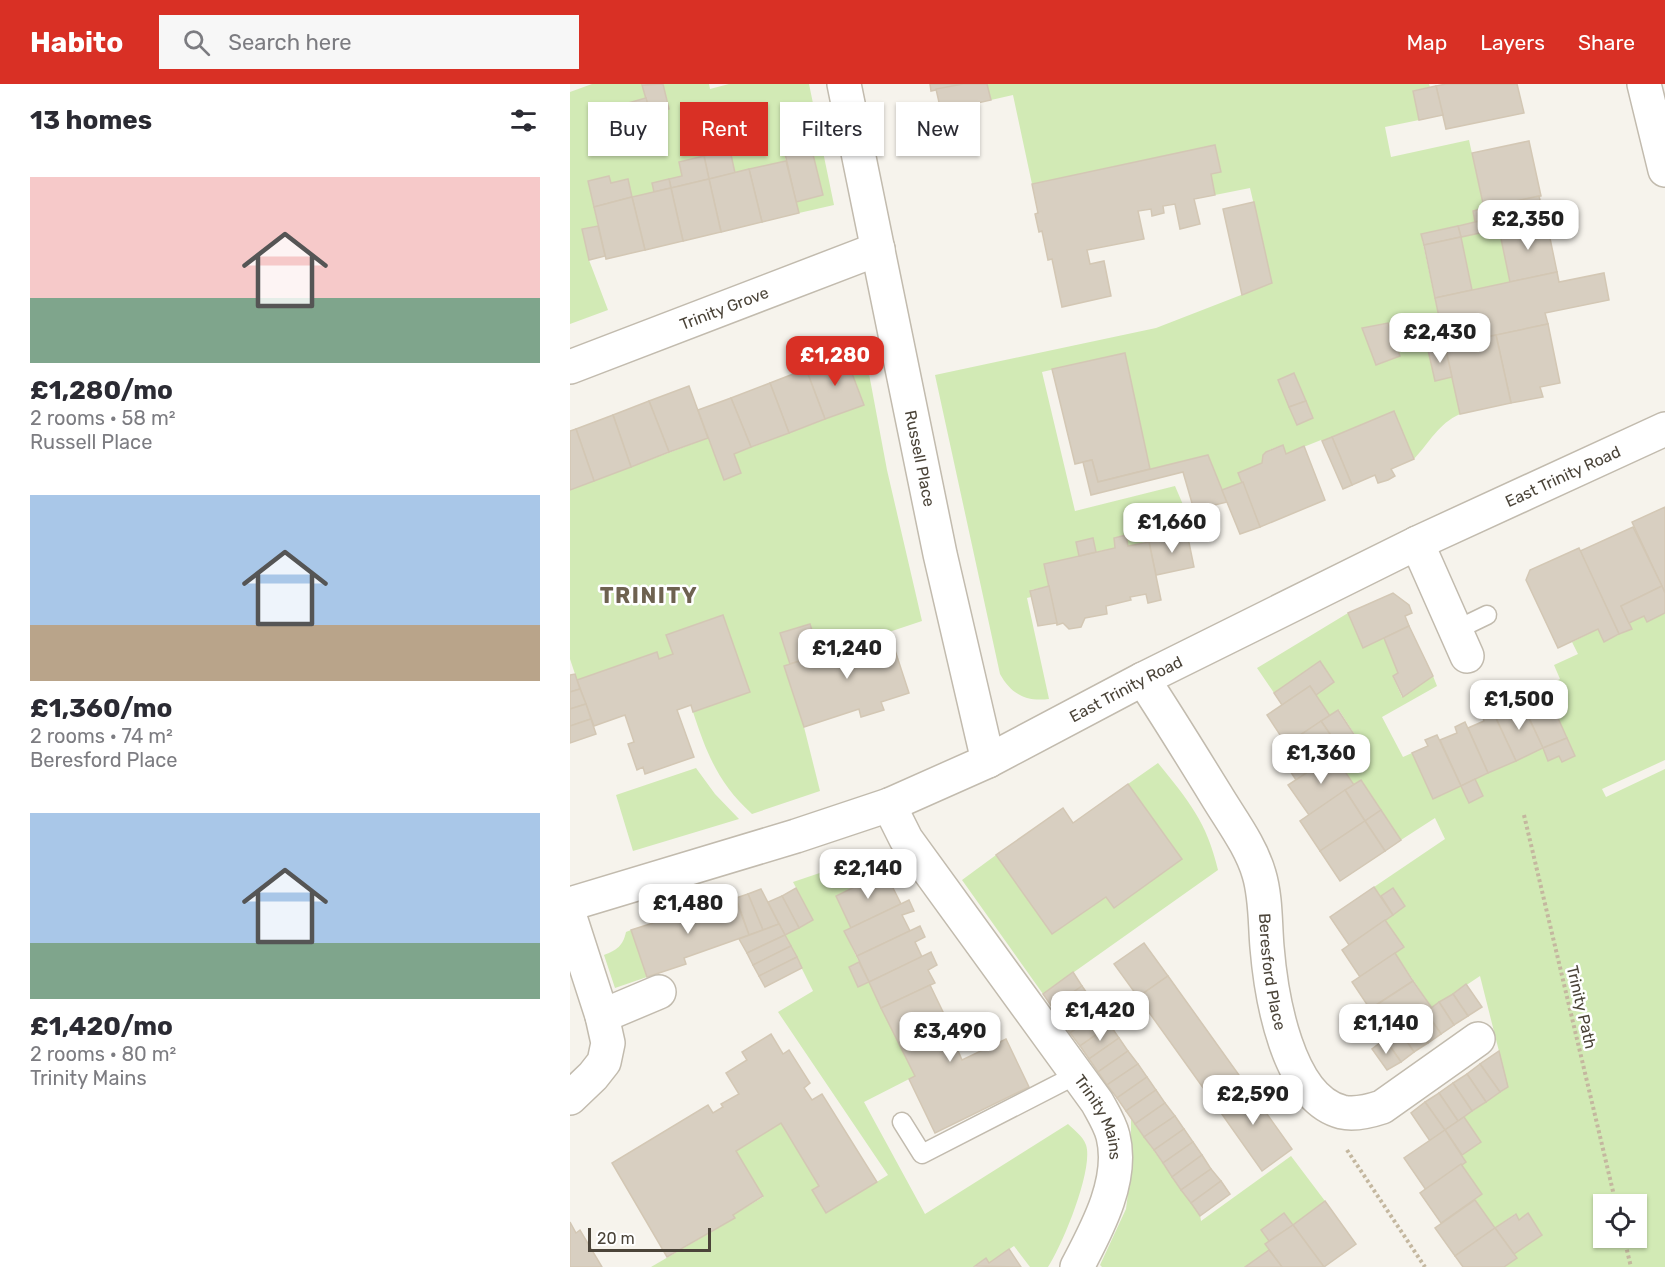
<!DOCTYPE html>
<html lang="en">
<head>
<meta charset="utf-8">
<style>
	:root { --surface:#fff; --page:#f7f7f7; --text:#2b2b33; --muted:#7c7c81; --accent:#d93025 }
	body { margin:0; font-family:Rubik,sans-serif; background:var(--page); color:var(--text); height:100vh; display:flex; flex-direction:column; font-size:22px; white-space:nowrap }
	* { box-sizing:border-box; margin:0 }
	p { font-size:20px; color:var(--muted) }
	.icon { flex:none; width:33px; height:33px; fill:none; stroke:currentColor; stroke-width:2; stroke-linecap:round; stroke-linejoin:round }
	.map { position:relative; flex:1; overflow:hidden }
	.panel { display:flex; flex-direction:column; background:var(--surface); width:570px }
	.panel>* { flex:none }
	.hud { position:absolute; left:18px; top:18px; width:570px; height:54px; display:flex; gap:12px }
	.fabs { position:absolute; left:1023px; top:1110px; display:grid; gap:12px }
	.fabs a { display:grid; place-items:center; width:54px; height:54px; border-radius:0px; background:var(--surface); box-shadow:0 2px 4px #0004; font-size:30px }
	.scale { position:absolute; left:18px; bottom:15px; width:123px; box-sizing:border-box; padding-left:6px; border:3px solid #4b4439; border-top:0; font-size:16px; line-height:21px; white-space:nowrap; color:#4b4439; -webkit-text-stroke:4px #fff; paint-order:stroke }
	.price { position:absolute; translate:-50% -51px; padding:0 14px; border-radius:12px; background:#fff; color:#222; font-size:20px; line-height:39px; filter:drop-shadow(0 2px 3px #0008) }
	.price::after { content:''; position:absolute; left:50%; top:36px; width:18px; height:14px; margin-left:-9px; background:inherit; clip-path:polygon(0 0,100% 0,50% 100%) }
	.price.on { background:var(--accent); color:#fff }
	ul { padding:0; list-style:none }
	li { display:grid; align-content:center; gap:12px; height:318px; padding:0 30px }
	li span { display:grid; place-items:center; height:186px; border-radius:0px; color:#555 }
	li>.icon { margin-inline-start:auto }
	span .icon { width:108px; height:108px; fill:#fffc; stroke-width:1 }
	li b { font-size:26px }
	h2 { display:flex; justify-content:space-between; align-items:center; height:72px; padding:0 30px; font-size:26px }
	.tag { padding:0 21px; border-radius:0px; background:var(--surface); box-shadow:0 2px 4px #0004; font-size:21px; line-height:54px }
	.tag.on { background:var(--accent); color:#fff }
	header { display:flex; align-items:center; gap:36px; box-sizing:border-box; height:84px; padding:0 30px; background:var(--accent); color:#fff }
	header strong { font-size:28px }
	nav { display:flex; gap:33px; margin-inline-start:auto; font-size:21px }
	.search { width:420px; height:54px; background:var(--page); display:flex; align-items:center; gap:15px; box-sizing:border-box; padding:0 21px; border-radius:0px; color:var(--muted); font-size:22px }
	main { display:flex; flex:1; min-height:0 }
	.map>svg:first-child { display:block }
	.green { fill:#d2eab5; fill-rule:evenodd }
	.building { fill:#d8cfc1; stroke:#d3c7b4; stroke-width:1.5 }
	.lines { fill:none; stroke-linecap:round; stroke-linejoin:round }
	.lane-casing { stroke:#c2bbae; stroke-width:21 }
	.street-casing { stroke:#c2bbae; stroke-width:36 }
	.path { stroke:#c4b79f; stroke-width:4; stroke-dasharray:3 3; stroke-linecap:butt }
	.lane { stroke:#fff; stroke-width:18 }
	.street { stroke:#fff; stroke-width:33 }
	.labels { text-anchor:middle; stroke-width:5; stroke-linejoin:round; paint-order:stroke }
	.street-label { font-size:16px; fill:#4b4439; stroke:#fff }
	.district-label { font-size:22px; font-weight:bold; letter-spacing:1.5px; fill:#6e6250; stroke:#fff }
</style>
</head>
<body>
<header>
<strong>Habito</strong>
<div class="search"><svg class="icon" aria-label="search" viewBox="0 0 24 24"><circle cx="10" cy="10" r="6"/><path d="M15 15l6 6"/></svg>Search here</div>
<nav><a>Map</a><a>Layers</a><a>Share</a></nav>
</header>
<main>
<section class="panel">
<h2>13 homes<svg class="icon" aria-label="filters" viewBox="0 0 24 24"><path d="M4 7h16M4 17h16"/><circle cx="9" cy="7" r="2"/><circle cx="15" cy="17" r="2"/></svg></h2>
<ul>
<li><span style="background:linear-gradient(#f6c9c9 65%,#7fa58c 0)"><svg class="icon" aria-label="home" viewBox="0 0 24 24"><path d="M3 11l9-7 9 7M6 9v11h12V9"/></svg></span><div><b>£1,280/mo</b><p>2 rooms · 58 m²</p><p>Russell Place</p></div></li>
<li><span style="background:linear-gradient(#a9c7e8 70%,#b9a48a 0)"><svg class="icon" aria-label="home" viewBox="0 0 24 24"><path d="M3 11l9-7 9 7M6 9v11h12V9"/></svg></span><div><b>£1,360/mo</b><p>2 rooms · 74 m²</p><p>Beresford Place</p></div></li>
<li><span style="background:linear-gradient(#a9c7e8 70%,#7fa58c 0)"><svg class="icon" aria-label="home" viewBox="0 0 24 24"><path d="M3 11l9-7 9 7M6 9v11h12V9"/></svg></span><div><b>£1,420/mo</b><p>2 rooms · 80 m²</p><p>Trinity Mains</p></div></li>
</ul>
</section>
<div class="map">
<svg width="1095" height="1183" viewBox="0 0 1095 1183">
	<rect width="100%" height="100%" fill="#f6f3ec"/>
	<!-- green -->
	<g class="green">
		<polygon points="22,0 74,0 72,1 80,29 99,24 93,0 139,0 140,5 159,0 239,0 264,121 229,129 226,118 253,111 237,46 229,40 216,43 211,52 216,77 165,89 159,66 109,78 112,92 82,99 84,108 62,113 58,95 41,99 39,92 18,97 28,142 13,145 19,176 38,226 0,240 0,8"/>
		<path d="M417 0H859L860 3 843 7 849 36 815 43 821 73 899 56 914 124 903 127 905 138 851 150 875 262 859 266 882 293 890 330C868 340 860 358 844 375L752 357 751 356 716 370 713 361C702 365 692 366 692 379L669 389 673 398 652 406 638 371 580 385 555 269 472 288 505 427 605 402 617 430V449L558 462 555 451 544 454 545 464 526 468 523 455 506 458 509 472 479 502 461 506V513L457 514 479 615C456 618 441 610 430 590L365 291 586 244 702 199 680 104 645 111 641 90 651 87 645 61 462 100 443 11 421 16ZM818 239 830 272 807 281H806ZM724 289 743 334 727 341 708 296Z"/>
		<polygon points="929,145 940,198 902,206 891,153"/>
		<path d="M294 263 317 386 352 537 250 571 240 540 210 549 220 580 214 582 234 643 250 707 182 730C148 699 137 670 123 628L180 608 153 531 96 551 103 570 89 575 87 568 7 596 0 575V406L138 354 154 395 171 389 164 370 293 321 275 271Z"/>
		<path d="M778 529 814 554 828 589 823 593 832 613 863 592 867 602 812 633 833 673 842 669 863 715 891 702 899 719 913 712 905 695 973 664 978 677 989 672 992 678 1005 672 974 603 990 595 984 581 1008 570 1002 558 1028 545 1035 557 1061 545 1059 539 1074 532 1077 538 1095 529V676L1032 705 1036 713 1095 685V1183H934L946 1175 944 1170 972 1150 958 1130 949 1136 945 1130 925 1144 905 1116 912 1110 891 1080 896 1078 892 1071 911 1058 894 1033 938 1003 910 892 862 924 825 869 833 862 815 836 835 822 823 804 811 812 804 803 875 755 865 734 831 756 791 696 784 701 764 671 768 662 785 651 769 626 760 632 746 611 764 598 750 578 704 609 687 584ZM1034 1120H1066V1154H1034Z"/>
		<path d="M588 679C618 716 637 738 648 786L473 910 392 796 426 771 482 850 536 813 544 824 612 775 558 700Z"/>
		<polygon points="126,684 145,710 169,735 63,767 46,711"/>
		<path d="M306 770 315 788 266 812 281 844 274 847 289 878 279 883 288 903 299 898 345 992 294 1018 355 1130 498 1040C504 1046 513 1052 516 1061 524 1085 492 1162 478 1183H460L444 1162 419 1179 415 1175 404 1183H81L165 1134 163 1131 193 1113 166 1067 211 1039 249 1102 242 1106 256 1129 318 1091 208 928 243 907 215 851 243 836 223 798Z"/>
		<path d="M61 846 77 893 45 904 34 871C47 866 53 862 56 848Z"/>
		<polygon points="561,1035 630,1131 631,1137 721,1072 755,1117 723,1141 714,1130 691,1146 699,1157 699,1166 675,1183 532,1183 530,1181 556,1125 561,1085"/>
	</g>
	<!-- building -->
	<g class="building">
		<polygon points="93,0 99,25 80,29 72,1"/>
		<polygon points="360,0 393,0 361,7"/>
		<polygon points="393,0 417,0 421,16 371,27 366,5"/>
		<polygon points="876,0 947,0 954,29 876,45 866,2"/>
		<polygon points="866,2 873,31 849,36 843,7"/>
		<polygon points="76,14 83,39 64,44 58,19"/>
		<polygon points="229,40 237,46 253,111 226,118 211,52 216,43"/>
		<polygon points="959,57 971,112 914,124 902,69"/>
		<polygon points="645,61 651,88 641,90 645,111 624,115 630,140 610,145 605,120 593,122 594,129 582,132 581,125 568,127 574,155 517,166 520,180 534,177 541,212 492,223 482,175 478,176 472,147 469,148 465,130 468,129 462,100"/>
		<polygon points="160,66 165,89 139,95 134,72"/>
		<polygon points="134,72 139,95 101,104 99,95 112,92 109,78"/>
		<polygon points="216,77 229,129 192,138 179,85"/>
		<polygon points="179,85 192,138 151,148 139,95"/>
		<polygon points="39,92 41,99 58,95 62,113 24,123 18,97"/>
		<polygon points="99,95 101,104 84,108 82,99"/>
		<polygon points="139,95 151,148 113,157 101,104"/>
		<polygon points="101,104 113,157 75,166 62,113"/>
		<polygon points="969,112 972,124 917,135 914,124"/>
		<polygon points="62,113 75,166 36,175 24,123"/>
		<polygon points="684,118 702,199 672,211 653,125"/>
		<polygon points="914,124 917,135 905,138 903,127"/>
		<polygon points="972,124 974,135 929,145 926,133"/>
		<polygon points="926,133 929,145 891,153 888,142"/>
		<polygon points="976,135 987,188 940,198 929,145"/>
		<polygon points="28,142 35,172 19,176 12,145"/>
		<polygon points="888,142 891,153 854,161 851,150"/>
		<polygon points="891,153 902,206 865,214 854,161"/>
		<polygon points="987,188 989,198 1034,189 1039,216 975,229 978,240 875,262 865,214"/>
		<polygon points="818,239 830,272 806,281 792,244"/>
		<polygon points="978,240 990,299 970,303 973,313 941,319 926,251"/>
		<polygon points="926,251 941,319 890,330 875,262"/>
		<polygon points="875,262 882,293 865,297 858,266"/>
		<polygon points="555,269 580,385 528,398 522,376 505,380 482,285"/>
		<polygon points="275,271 294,321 255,335 236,285"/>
		<polygon points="236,285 255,335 219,349 200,299"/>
		<polygon points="724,289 736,317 719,323 708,296"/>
		<polygon points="200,299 219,349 181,363 161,314"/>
		<polygon points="119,302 138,354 99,368 79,317"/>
		<polygon points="161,314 181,363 164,370 171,389 154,396 128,326"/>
		<polygon points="79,317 99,368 61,383 43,331"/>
		<polygon points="736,317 743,334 727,341 719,323"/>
		<polygon points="824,327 844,375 821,385 825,392 818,396 808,399 805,391 782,401 762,353"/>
		<polygon points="43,331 61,383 24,397 6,345"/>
		<polygon points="6,345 24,397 0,406 0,347"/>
		<polygon points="762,353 782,401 773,405 752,357"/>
		<polygon points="713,361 716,370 734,362 755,416 690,443 668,389 692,379 693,371 696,368"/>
		<polygon points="638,371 657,418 624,426 613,388 521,411 513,378 522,376 528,398"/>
		<polygon points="673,398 690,443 670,450 652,406"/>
		<polygon points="1095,423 1095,509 1062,438"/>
		<polygon points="1063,443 1092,502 1051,522 1062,545 1049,550 1010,467"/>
		<polygon points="617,449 624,483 586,491 579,458"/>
		<polygon points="556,451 558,462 579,458 591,516 578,519 576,510 560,513 561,516 536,522 537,530 515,534 511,543 499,545 493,539 487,541 474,480 545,464 544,454"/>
		<polygon points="523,454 526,468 509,472 506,458"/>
		<polygon points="1009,464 1049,550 1034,558 1028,545 988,564 956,496 960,486"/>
		<polygon points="479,502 487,539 468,542 460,507"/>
		<polygon points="1092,502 1095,509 1095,529 1077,538 1074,532 1059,539 1051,522"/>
		<polygon points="823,509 839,521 842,529 835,532 839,542 793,564 778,529"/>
		<polygon points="153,531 180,608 123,628 121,621 107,626 124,673 75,690 73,683 67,686 58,660 64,658 55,631 24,642 7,596 87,568 89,575 103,570 96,551"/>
		<polygon points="240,540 250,571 220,580 210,549"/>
		<polygon points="839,542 863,592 833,613 823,592 828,589 814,554"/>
		<polygon points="319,548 339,609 311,618 314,626 291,633 289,625 234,643 214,582"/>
		<polygon points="750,577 764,598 746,611 740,602 712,621 704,609"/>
		<polygon points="5,590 10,605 0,608 0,591"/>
		<polygon points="740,602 760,632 716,660 697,631"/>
		<polygon points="974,603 997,654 973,664 952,619 967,613 964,607"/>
		<polygon points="10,605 16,620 0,625 0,608"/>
		<polygon points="949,613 973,664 946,677 925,632 942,624 939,618"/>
		<polygon points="16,620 21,635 0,642 0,625"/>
		<polygon points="768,626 785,652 768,662 751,637"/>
		<polygon points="922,626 946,677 918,689 898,644 914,637 912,631"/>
		<polygon points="21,635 26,650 0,659 0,642"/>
		<polygon points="751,637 771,666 726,696 707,667"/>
		<polygon points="895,638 918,689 891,702 870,656 887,649 885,643"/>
		<polygon points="867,651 891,702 863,715 842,669 858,662 855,656"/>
		<polygon points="997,654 1005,672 992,678 989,672 978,677 973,664"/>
		<polygon points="764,671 784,701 739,731 718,701"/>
		<polygon points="905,695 913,712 899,719 891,702"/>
		<polygon points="791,696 811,726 795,737 775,706"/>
		<polygon points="558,700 612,775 544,824 536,813 482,850 426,771 493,724 503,739"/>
		<polygon points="775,706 795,737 750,767 730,737"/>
		<polygon points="811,726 831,756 815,767 795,737"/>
		<polygon points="795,737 815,767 770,797 750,767"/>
		<polygon points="315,788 331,820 281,844 266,812"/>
		<polygon points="804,803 823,831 779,861 760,833"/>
		<polygon points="226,804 243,836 229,844 212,812"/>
		<polygon points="823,804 835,822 823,831 811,812"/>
		<polygon points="191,805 209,840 193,846 178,810"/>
		<polygon points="178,810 193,846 179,851 166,814"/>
		<polygon points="212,812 229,844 215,851 198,818"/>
		<polygon points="165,813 179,851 114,874 116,880 77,893 61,846"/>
		<polygon points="339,816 344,827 332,831 340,847 287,872 274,847"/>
		<polygon points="815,836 834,863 790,893 772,866"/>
		<polygon points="209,840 215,851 177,869 169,855"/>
		<polygon points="350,842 355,853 345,858 352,873 299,898 287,872"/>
		<polygon points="215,851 221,862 183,881 177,869"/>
		<polygon points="574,859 598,892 568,913 544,880"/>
		<polygon points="221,862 227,873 189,892 183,881"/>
		<polygon points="361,868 367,881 358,886 365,899 311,924 299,898"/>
		<polygon points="825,869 843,897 800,925 782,898"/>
		<polygon points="227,873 232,884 195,903 189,892"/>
		<polygon points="289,878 299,898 288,903 279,883"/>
		<polygon points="503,888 512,902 482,923 473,910"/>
		<polygon points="598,892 674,998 644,1019 568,913"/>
		<polygon points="843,897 862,924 819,952 800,925"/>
		<polygon points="896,900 912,923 898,932 883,910"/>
		<polygon points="360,901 389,961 386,962 392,976 436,955 459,1003 365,1049 339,995 345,992 311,924"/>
		<polygon points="512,902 521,915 491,936 482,923"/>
		<polygon points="883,910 898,932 884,941 869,918"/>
		<polygon points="521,915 531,928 500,949 491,936"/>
		<polygon points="869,918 884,941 871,950 856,928"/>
		<polygon points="531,928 540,941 510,962 500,949"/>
		<polygon points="856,928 871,950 858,959 842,937"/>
		<polygon points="842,937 858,959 844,968 829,946"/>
		<polygon points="540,941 549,954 519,975 510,962"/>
		<polygon points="829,946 844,968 831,978 815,955"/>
		<polygon points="201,950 213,970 219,966 240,999 234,1004 242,1016 252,1010 307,1098 256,1129 242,1106 249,1102 211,1039 166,1067 193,1112 163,1131 165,1134 97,1173 42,1079 138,1021 143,1029 153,1023 151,1020 169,1010 156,989 177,976 172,968"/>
		<polygon points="549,954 558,967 528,988 519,975"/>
		<polygon points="815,955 831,978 817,986 802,965"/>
		<polygon points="558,967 568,980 537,1001 528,988"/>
		<polygon points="929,967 938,1003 930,1008 910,980"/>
		<polygon points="568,980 577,993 547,1014 537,1001"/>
		<polygon points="910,980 930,1008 916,1018 897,990"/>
		<polygon points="897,990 916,1018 902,1027 883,999"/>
		<polygon points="577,993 586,1006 556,1027 547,1014"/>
		<polygon points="674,998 722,1065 692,1087 644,1019"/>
		<polygon points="883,999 902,1027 888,1037 869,1009"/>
		<polygon points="586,1006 595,1019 565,1040 556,1027"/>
		<polygon points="869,1009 888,1037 875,1046 855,1018"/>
		<polygon points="855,1018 875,1046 860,1057 841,1029"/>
		<polygon points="595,1019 605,1032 574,1053 565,1040"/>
		<polygon points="605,1032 614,1045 584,1066 574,1053"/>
		<polygon points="894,1033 911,1058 892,1071 875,1046"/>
		<polygon points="614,1045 623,1058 593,1079 584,1066"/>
		<polygon points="875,1046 896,1078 856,1106 834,1074"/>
		<polygon points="623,1058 632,1071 602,1093 593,1079"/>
		<polygon points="632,1071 641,1085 611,1106 602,1093"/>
		<polygon points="891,1080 912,1110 871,1139 850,1109"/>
		<polygon points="641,1085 651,1097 621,1119 611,1106"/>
		<polygon points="651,1097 660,1110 630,1132 621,1119"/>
		<polygon points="905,1116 925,1144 885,1172 865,1144"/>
		<polygon points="755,1117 786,1160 754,1183 723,1141"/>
		<polygon points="714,1129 723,1141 699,1157 691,1146"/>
		<polygon points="958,1129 972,1151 944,1170 925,1144 946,1130 949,1136"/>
		<polygon points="0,1138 6,1149 10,1146 32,1183 0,1183"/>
		<polygon points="723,1141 754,1183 712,1183 695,1160"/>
		<polygon points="925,1144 947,1174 934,1183 893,1183 885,1172"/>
		<polygon points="439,1165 451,1183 405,1182 416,1174 419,1179"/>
		<polygon points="699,1166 712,1183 675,1183"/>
	</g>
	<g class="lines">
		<!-- lane casing -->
		<g class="lane-casing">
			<g id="lane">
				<polyline points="886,546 917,531"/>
				<polyline points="332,1038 352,1070 506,991"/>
			</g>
		</g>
		<!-- street casing -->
		<g class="street-casing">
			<g id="street">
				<path id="s1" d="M274 0 370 470 418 677"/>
				<polyline points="1074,0 1095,86"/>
				<path id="s2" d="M0 283 308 165"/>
				<polyline points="847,459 897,572"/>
				<path id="s3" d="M573 595C598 633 622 672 646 711 661 736 681 762 689 790 696 813 695 840 697 863 701 911 717 1014 772 1028 785 1031 800 1027 812 1023L908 955"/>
				<path id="s4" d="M319 721 336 755 527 1018C533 1029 540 1040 543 1052 554 1096 527 1145 507 1183"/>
				<path id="s5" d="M0 820 226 752 319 721 418 677 573 595 847 459 1095 345"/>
				<polyline points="0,833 32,932 38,959 34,978 23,992 0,1014"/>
				<polyline points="32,932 89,908"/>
			</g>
		</g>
		<!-- path -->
		<g class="path">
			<polyline points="954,731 1046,1120"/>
			<polyline points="777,1066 855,1183"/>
			<polyline points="1054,1154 1061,1183"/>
		</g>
		<!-- lane -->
		<use href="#lane" class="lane"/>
		<!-- street -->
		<use href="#street" class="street"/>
	</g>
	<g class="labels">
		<!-- street labels -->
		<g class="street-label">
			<text dy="6" stroke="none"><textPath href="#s2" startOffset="165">Trinity Grove</textPath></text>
			<text dy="6" stroke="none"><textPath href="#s1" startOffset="382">Russell Place</textPath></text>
			<text dy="6" stroke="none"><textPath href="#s5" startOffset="1084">East Trinity Road</textPath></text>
			<text dy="6" stroke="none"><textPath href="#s5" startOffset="598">East Trinity Road</textPath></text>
			<text dy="6" stroke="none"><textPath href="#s3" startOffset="326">Beresford Place</textPath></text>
			<text transform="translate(1012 923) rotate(77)" y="6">Trinity Path</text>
			<text dy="6" stroke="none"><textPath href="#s4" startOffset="378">Trinity Mains</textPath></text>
		</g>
		<!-- district labels -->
		<g class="district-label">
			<text x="79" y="519">TRINITY</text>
		</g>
	</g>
</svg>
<div class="fabs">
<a><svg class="icon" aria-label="locate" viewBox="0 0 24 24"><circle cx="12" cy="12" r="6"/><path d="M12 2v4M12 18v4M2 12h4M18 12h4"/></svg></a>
</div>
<div class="scale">20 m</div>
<b class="price" style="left:958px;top:167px">£2,350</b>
<b class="price" style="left:870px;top:280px">£2,430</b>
<b class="price on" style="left:265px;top:303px">£1,280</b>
<b class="price" style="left:602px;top:470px">£1,660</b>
<b class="price" style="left:277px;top:596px">£1,240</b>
<b class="price" style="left:949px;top:647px">£1,500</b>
<b class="price" style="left:751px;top:701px">£1,360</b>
<b class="price" style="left:298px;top:816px">£2,140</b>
<b class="price" style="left:118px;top:851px">£1,480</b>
<b class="price" style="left:530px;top:958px">£1,420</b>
<b class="price" style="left:816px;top:971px">£1,140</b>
<b class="price" style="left:380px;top:979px">£3,490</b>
<b class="price" style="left:683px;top:1042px">£2,590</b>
<div class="hud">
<a class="tag">Buy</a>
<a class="tag on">Rent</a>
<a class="tag">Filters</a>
<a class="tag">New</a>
</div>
</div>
</main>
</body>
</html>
